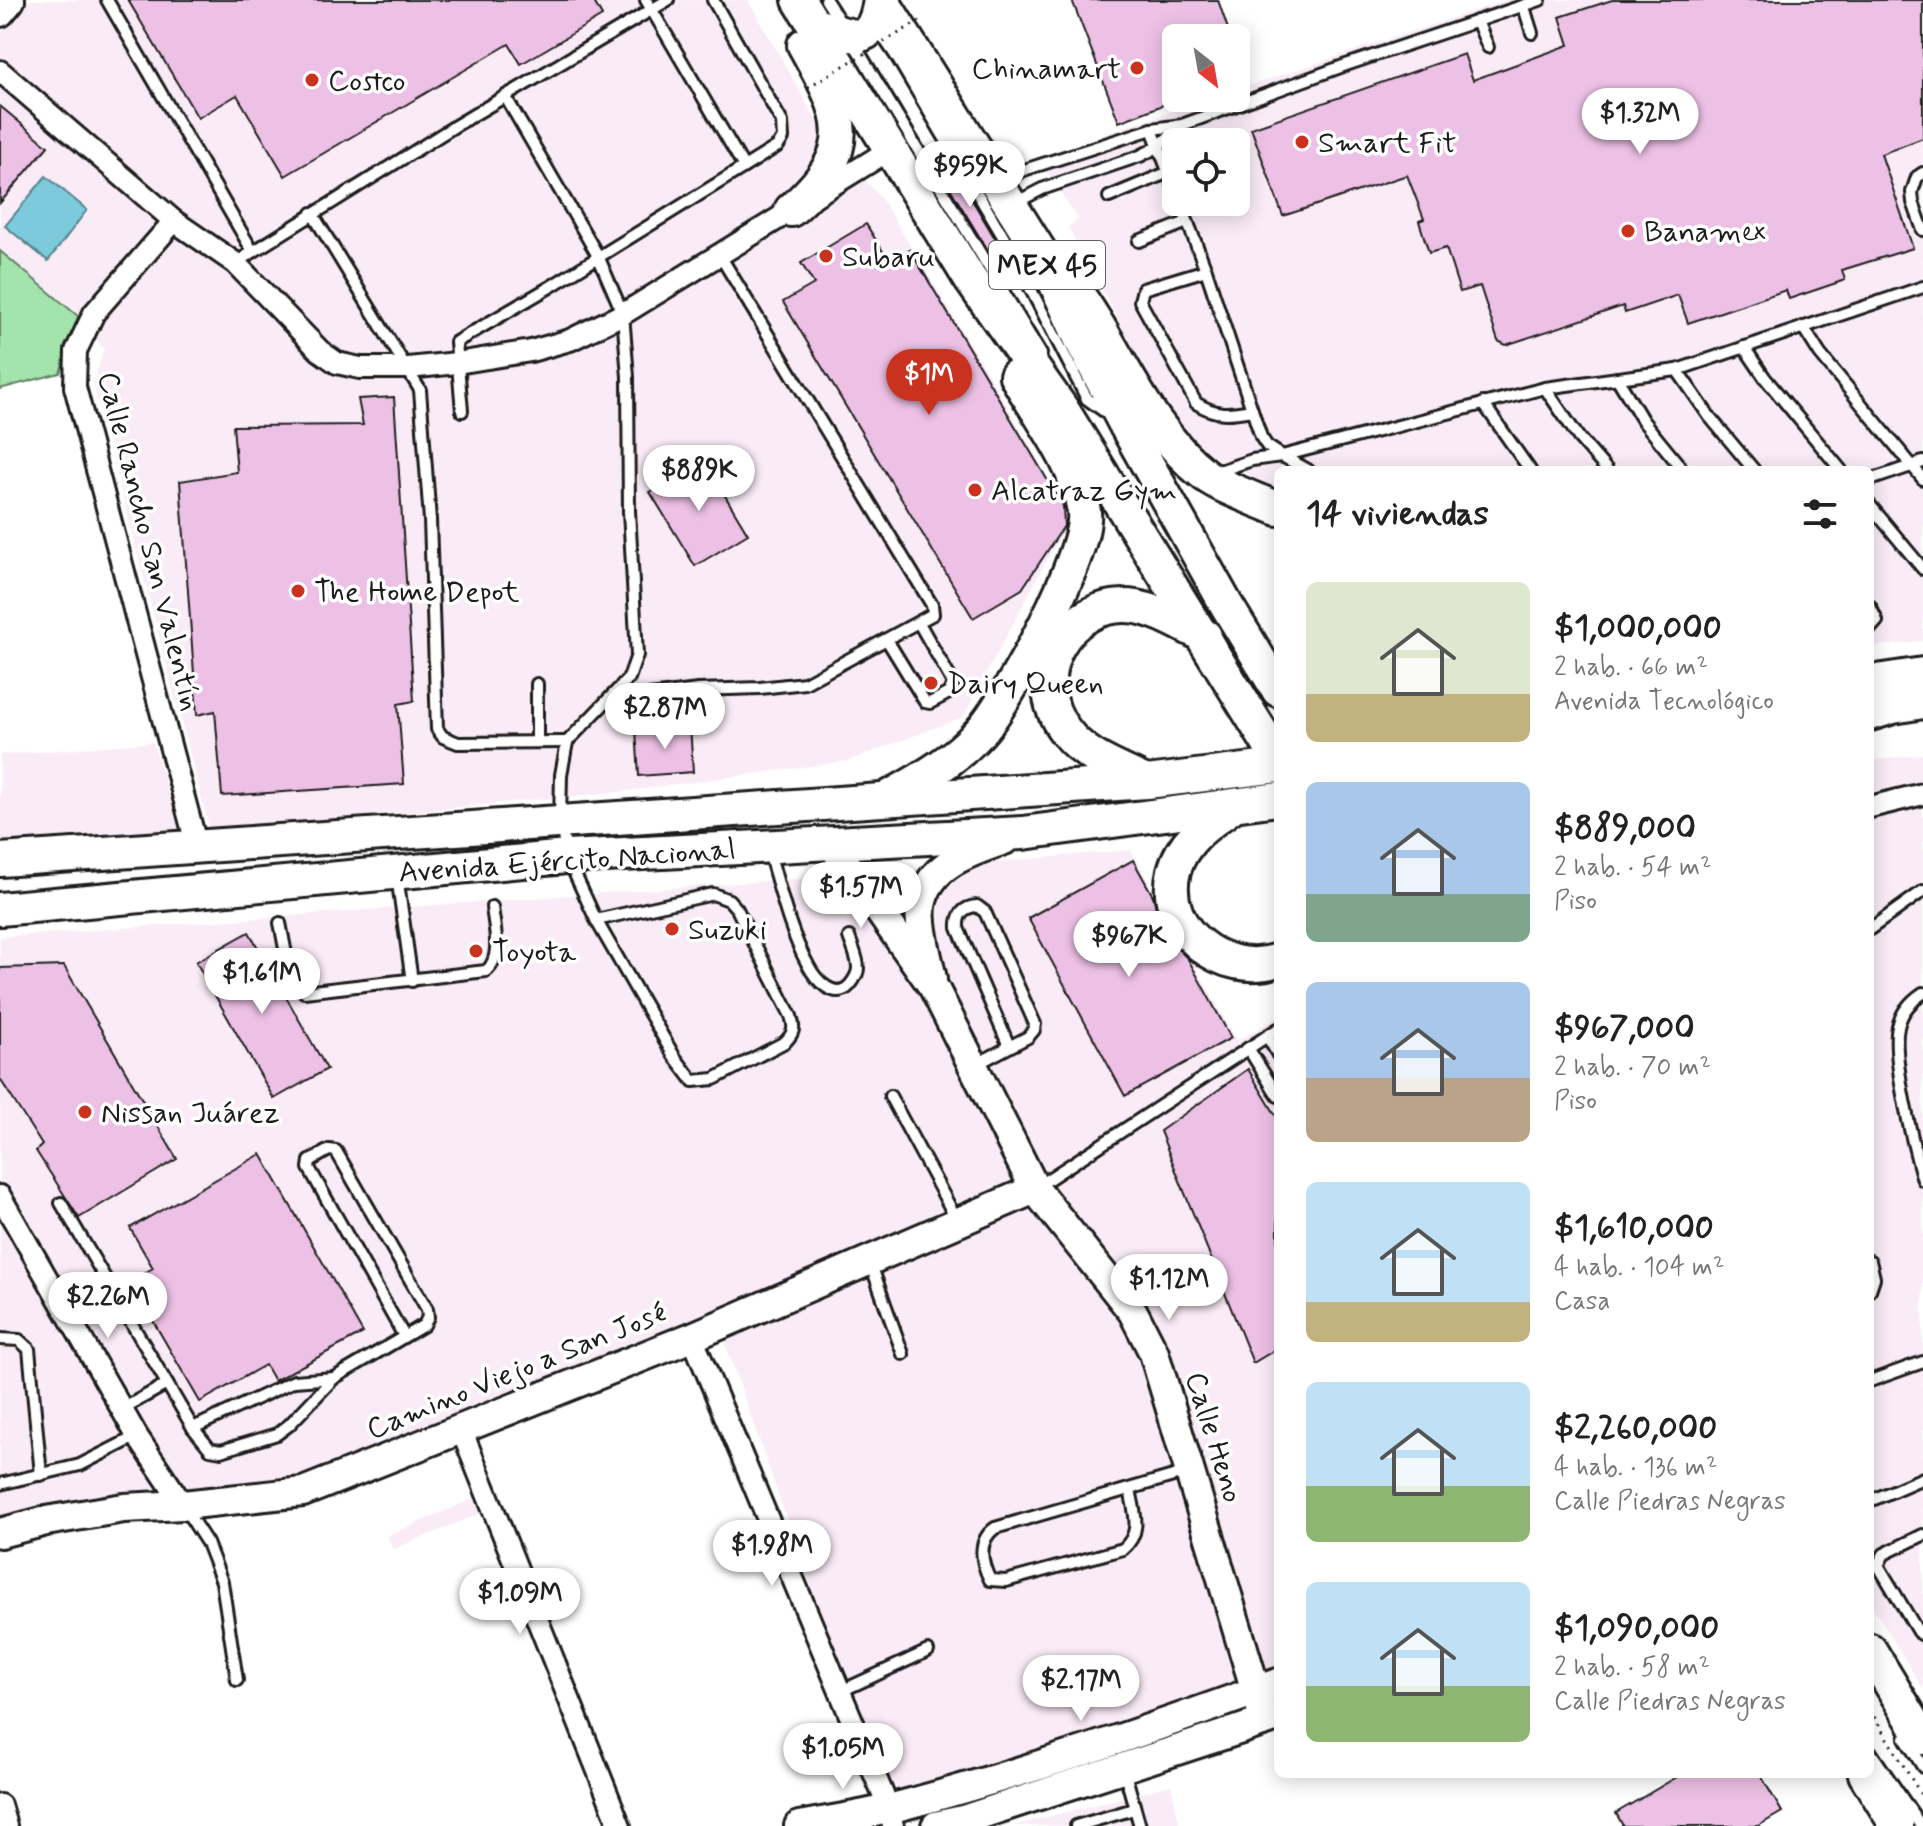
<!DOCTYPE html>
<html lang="es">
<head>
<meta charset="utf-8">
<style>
	:root { --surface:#fff; --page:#f6f6f6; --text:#222; --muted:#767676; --accent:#c8321e }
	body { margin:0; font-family:Mynerve,sans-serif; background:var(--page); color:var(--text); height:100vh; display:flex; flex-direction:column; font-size:30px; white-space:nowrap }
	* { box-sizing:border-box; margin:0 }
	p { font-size:26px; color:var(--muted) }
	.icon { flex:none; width:44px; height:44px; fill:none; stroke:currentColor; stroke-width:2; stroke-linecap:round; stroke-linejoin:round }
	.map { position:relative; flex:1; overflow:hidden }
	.side { position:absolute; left:1274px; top:466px; width:600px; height:1312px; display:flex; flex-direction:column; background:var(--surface); border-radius:12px; box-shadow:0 4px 20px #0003 }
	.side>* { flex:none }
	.needle { width:52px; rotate:149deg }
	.controls { position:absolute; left:1162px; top:24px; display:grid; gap:16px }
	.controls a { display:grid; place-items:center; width:88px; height:88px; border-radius:12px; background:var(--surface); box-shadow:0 4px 20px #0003; font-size:40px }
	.price { position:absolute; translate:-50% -68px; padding:0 18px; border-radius:28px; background:#fff; color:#222; font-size:26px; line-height:52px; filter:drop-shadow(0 2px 4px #0008) }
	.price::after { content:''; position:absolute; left:50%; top:48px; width:24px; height:18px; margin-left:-12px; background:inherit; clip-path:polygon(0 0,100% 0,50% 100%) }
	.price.selected { background:var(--accent); color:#fff }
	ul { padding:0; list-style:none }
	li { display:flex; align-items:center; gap:24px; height:200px; padding:0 32px }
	li span { display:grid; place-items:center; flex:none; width:224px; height:160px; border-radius:12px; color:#555 }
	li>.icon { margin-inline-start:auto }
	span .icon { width:96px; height:96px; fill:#fffc; stroke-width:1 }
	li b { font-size:34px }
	h2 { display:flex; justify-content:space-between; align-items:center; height:96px; padding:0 32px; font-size:34px }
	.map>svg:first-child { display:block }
	.built { fill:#faecf7; fill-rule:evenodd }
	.green { fill:#a3e3ac; stroke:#608064; stroke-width:2 }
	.water { fill:#7dcadc; stroke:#56848f; stroke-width:2 }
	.building { fill:#edc1e5; stroke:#1c1c1c; stroke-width:2 }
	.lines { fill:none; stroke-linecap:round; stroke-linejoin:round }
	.lane-casing { stroke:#1c1c1c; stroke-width:16 }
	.street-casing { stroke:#1c1c1c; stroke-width:26 }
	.secondary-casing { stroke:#1c1c1c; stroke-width:34 }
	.primary-casing { stroke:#1c1c1c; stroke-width:38 }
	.path { stroke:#1c1c1c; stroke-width:3; stroke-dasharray:2 6; stroke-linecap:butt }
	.lane { stroke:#fff; stroke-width:10 }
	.street { stroke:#fff; stroke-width:20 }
	.secondary { stroke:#fff; stroke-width:28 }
	.primary { stroke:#fff; stroke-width:32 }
	.path-bridge { stroke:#1c1c1c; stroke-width:3; stroke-dasharray:2 6; stroke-linecap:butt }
	.poi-dot { fill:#c8321e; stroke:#fff; stroke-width:3 }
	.labels { text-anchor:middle; stroke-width:7; stroke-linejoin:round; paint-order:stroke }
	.shield { fill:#fff; stroke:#606060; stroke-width:2 }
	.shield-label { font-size:28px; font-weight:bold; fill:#1c1c1c }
	.poi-label { font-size:30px; fill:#1c1c1c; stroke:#fff; text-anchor:start }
	.street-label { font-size:30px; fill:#1c1c1c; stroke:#fff }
</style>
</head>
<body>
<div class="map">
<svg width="1923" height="1826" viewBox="0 0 1923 1826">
	<rect width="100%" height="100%" fill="#fff"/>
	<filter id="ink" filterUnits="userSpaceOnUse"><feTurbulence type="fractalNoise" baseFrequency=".0125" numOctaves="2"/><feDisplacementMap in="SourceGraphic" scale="16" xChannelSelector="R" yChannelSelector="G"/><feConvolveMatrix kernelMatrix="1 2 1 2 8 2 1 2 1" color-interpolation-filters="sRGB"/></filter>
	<g filter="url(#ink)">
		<!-- built -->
		<g class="built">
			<polygon points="26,0 748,0 822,130 883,201 1005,402 1070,517 963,717 848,761 627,791 210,831 93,383 104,349 78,316 0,251 0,33"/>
			<path d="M1506 0H1923V641L1870 647V470H1278V491L1208 453 1172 419 1068 227 1078 219 1037 157 1211 98H1236V90ZM1176 142H1236V202H1176Z"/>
			<polygon points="153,742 181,836 0,847 0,755"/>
			<polygon points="1923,754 1923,1689 1870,1602 1870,761"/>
			<polygon points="1131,850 1237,1041 1278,1017 1278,1674 888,1808 716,1317 286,1485 0,1532 0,937 863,874"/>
			<polygon points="473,1499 482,1513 394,1549 387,1536"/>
			<polygon points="1171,1785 1180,1826 1013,1826"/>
		</g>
		<!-- green -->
		<polygon class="green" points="0,251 78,316 60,373 0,389"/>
		<!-- water -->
		<polygon class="water" points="46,176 87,210 48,261 5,226"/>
		<!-- building -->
		<g class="building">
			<polygon points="128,0 593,0 602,16 521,64 509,44 285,176 237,95 198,118"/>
			<polygon points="1072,0 1218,0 1231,38 1176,38 1176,100 1119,122"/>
			<polygon points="1612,0 1923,0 1923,138 1881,154 1913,248 1842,270 1845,280 1789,299 1786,290 1688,323 1678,295 1625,313 1623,306 1506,345 1498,341 1480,286 1460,292 1446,248 1429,253 1419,221 1424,219 1407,175 1283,216 1251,128 1464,54 1473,80 1569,45 1560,17"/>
			<polygon points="0,106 48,146 0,203"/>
			<polygon points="950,163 1002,250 991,256 939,170"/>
			<polygon points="866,224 890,263 910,250 1063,506 1064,526 1022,589 973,618 783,302 814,284 801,263"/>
			<polygon points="394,397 414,701 398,704 404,784 222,796 215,711 197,715 180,481 237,472 233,426 363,425 358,399"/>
			<polygon points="703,459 748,534 695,566 650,492"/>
			<polygon points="690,725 693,772 639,776 636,730"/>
			<polygon points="1133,860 1153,896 1160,922 1172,943 1188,959 1231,1038 1125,1096 1028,918"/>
			<polygon points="249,932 327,1069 274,1099 196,962"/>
			<polygon points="64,966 177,1159 79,1218 36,1151 42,1145 0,1079 0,968"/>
			<polygon points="1248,1069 1278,1119 1278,1348 1253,1363 1160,1131"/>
			<polygon points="261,1154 363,1333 274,1381 265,1365 200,1402 130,1281 153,1268 130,1228"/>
			<polygon points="1682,1774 1760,1774 1782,1812 1758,1826 1623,1826 1616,1813"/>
		</g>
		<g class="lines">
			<!-- lane casing -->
			<g class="lane-casing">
				<g id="lane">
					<polyline points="107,0 253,252"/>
					<polyline points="646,0 744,167"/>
					<polyline points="826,0 842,25"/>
					<polyline points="1524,7 1532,33"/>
					<polyline points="1477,21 1488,47"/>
					<polyline points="877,28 896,56 1008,245 1087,399 1108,414"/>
					<polyline points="853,42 1041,354"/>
					<path d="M505 96 598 256 623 314 628 377 629 511 637 655 629 678 567 742 561 775 560 820 567 857 596 920 674 1056 693 1081 714 1079 785 1042C794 1033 795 1028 791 1016L737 909 729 900 713 894 596 920"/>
					<polyline points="1152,129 1176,192"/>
					<polyline points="1923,173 1917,177 1912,192 1913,202 1923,230"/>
					<polyline points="1001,181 1024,170 1152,129 1182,125 1346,65 1540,0"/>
					<polyline points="1109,197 1169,172"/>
					<polyline points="1180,202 1206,270 1261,437 1267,446 1282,456 1252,460 1213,473"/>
					<polyline points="1015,203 1042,189 1140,156 1158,147 1180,126"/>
					<polyline points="312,213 420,390 430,520 437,729 443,737 458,743 567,742"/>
					<polyline points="1139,241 1187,222"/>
					<polyline points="235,263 455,126 668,0"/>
					<path d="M1206 270 1143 289 1140 301 1196 403C1216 416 1229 414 1252 410"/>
					<polyline points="1803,327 1820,354 1923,479"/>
					<polyline points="1744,347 1765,378 1841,470"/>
					<polyline points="1677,370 1709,416 1754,470"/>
					<polyline points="1617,378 1643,421 1683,470"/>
					<polyline points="1545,388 1579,438 1607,470"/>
					<polyline points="1483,403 1530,470"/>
					<polyline points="462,411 456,342 550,287 778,146 783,138 782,122 713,0"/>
					<polyline points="1282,456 1545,388 1677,370 1923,287"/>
					<polyline points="1282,456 1308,470"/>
					<polyline points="1870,480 1923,462"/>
					<polyline points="1870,505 1923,569"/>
					<polyline points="1870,606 1877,621 1870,629"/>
					<polyline points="887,640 925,702 930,703 949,693 953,683 919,623"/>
					<polyline points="537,684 537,742"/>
					<polyline points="609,701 698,690 760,688 805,683 933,614 932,605 719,254"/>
					<path d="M769 852C780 889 789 931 808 965 815 979 835 1002 850 985 854 980 858 973 858 968 858 958 852 946 849 937"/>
					<polyline points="397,876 412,981"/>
					<path d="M280 923C285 945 287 977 304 992L486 971C503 958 494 926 492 907"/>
					<polyline points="1870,929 1923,891"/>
					<path d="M1923 993C1911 1001 1901 1013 1898 1027 1891 1056 1914 1149 1923 1180"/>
					<polyline points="1267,1036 1278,1055"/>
					<polyline points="1248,1048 1278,1096"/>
					<path d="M975 1065 1028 1037 1034 1030 1035 1024 985 912 977 906C963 907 957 915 958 928L1009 1046"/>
					<polyline points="890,1096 957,1220"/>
					<polyline points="1035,1188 1278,1029"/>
					<polyline points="61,1203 193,1428 210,1449 221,1451 277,1434 289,1425 334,1378 424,1325 428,1317 427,1309 336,1151 329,1150 310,1161 309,1168 404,1336"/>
					<polyline points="1870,1261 1874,1278 1870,1290"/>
					<polyline points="870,1262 903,1354"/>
					<polyline points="0,1339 19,1340 29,1349 41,1475"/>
					<polyline points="1870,1381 1923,1362"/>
					<polyline points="122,1409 167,1384"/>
					<polyline points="193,1428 294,1381 334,1378"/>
					<polyline points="0,1484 80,1465 137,1436"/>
					<path d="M1130 1489C1134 1512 1143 1532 1123 1549L1006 1581 990 1580C981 1562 977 1541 995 1528L1187 1472"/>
					<polyline points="1870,1501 1923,1478"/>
					<polyline points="185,1509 207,1543 222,1582 237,1680"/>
					<polyline points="1923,1535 1884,1554 1878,1565 1918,1632 1923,1635"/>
					<polyline points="839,1692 928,1651"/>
					<polyline points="1905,1738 1923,1767"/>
					<polyline points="1870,1751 1921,1826"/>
					<polyline points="1124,1770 1140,1826"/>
					<polyline points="1076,1826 1134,1809"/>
				</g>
			</g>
			<!-- street casing -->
			<g class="street-casing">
				<g id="street">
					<polyline points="0,71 174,221 235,263 320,351 337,363 360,368 408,368 457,363 531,351 570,340 623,314 891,149"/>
					<polyline points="174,221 94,313 76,351 75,387 197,847"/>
					<polyline points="1870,807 1923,794"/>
					<polyline points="0,1196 137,1436 183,1505"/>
					<polyline points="692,1337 889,1809 893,1826"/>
					<polyline points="461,1429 620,1826"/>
					<polyline points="0,1805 6,1826"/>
				</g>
			</g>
			<!-- secondary casing -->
			<g class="secondary-casing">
				<g id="secondary">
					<polyline points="0,12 10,0"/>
					<polyline points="831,843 934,988 1035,1189 1133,1312 1154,1353 1265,1721"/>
					<path d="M932 979C928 959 918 926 921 906 928 864 970 852 1004 840"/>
					<polyline points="0,1533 46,1521 124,1508 183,1505 303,1492 692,1337 1035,1189"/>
					<path d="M799 1826C832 1820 867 1815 900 1806 1028 1772 1154 1728 1278 1683"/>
					<polyline points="936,1826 963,1820 1278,1717"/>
				</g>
			</g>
			<!-- primary casing -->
			<g class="primary-casing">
				<g id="primary">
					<polyline points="799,0 970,279 1062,409 1278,759"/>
					<polyline points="882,0 1044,258 1081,340 1126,426 1227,606 1278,690"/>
					<path d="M815 25C852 35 872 51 880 0"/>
					<path d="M791 210C860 149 845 118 804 45"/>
					<path d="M1081 299C1121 356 1148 431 1205 475 1224 489 1256 499 1278 509"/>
					<polyline points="1870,682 1923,674"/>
					<polyline points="1870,714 1893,707 1923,702"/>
					<path d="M1144 781C1117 768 1085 757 1066 732 1022 676 1068 597 1136 607 1160 611 1183 626 1205 636"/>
					<path d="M891 796C922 779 956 759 980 732 1009 700 1089 552 1084 512 1078 466 1039 416 1016 376"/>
					<path d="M1230 808C1207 824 1182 841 1174 871 1159 930 1224 979 1278 960"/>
					<polyline points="0,860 1147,782 1278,766"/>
					<polyline points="0,909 567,857 1023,833 1278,799"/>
					<polyline points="1870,1650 1923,1738"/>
					<polyline points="1865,1774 1897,1826"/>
				</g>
			</g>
			<!-- path -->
			<polyline class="path" points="1870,1710 1923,1798"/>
			<!-- lane -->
			<use href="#lane" class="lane"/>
			<!-- street -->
			<use href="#street" class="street"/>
			<!-- secondary -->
			<use href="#secondary" class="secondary"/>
			<!-- primary -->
			<use href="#primary" class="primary"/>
			<!-- path-bridge -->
			<polyline class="path-bridge" points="808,87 921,20"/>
		</g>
	</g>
	<!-- markers -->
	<g class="poi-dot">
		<circle cx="1137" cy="68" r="8"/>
		<circle cx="312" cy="80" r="8"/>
		<circle cx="1302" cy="142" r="8"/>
		<circle cx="1628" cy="231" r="8"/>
		<circle cx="826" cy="256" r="8"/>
		<circle cx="975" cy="490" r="8"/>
		<circle cx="298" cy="591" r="8"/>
		<circle cx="931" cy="683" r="8"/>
		<circle cx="672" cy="929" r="8"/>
		<circle cx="476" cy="951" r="8"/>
		<circle cx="85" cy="1112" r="8"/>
	</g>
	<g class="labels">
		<!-- shield labels -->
		<rect class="shield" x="989" y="241" width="116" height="48" rx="6"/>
		<g class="shield-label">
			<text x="1047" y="275">MEX 45</text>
		</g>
		<!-- poi labels -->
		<g class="poi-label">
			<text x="1121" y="78" text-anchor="end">Chinamart</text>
			<text x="328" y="90">Costco</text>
			<text x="1318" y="152">Smart Fit</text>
			<text x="1644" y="241">Banamex</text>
			<text x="842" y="266">Subaru</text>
			<text x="991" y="500">Alcatraz Gym</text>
			<text x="314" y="601">The Home Depot</text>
			<text x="947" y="693">Dairy Queen</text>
			<text x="688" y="939">Suzuki</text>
			<text x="492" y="961">Toyota</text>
			<text x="101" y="1122">Nissan Juárez</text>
		</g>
		<!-- street labels -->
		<g class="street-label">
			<text transform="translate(150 541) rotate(76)" y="10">Calle Rancho San Valentín</text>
			<text transform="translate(567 860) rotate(-4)" y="10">Avenida Ejército Nacional</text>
			<text transform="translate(516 1370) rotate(-22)" y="10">Camino Viejo a San José</text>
			<text transform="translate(1215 1437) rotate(73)" y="10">Calle Heno</text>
		</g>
	</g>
</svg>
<div class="controls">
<a><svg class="needle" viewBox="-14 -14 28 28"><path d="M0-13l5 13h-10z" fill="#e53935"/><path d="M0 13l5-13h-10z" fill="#767676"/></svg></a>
<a><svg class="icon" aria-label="locate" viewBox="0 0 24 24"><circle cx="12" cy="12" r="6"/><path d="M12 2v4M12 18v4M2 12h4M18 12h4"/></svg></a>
</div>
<b class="price" style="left:1640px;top:156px">$1.32M</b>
<b class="price" style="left:970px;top:209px">$959K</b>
<b class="price selected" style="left:929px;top:417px">$1M</b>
<b class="price" style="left:699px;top:513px">$889K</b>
<b class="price" style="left:665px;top:751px">$2.87M</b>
<b class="price" style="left:861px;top:930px">$1.57M</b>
<b class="price" style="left:1129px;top:979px">$967K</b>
<b class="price" style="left:262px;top:1016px">$1.61M</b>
<b class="price" style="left:1169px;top:1322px">$1.12M</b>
<b class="price" style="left:108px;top:1340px">$2.26M</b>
<b class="price" style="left:772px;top:1588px">$1.98M</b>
<b class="price" style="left:520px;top:1636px">$1.09M</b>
<b class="price" style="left:1081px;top:1723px">$2.17M</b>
<b class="price" style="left:843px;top:1791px">$1.05M</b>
<section class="side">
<h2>14 viviendas<svg class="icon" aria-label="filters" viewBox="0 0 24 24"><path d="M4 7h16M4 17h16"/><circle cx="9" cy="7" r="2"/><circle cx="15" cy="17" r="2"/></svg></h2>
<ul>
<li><span style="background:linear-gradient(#dfe7d0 70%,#c2b280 0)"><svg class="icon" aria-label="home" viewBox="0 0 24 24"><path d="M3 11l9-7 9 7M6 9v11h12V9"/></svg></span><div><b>$1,000,000</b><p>2 hab. · 66 m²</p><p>Avenida Tecnológico</p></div></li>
<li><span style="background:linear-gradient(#a9c7e8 70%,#7fa58c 0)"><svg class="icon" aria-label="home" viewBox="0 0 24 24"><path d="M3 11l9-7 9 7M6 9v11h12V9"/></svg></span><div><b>$889,000</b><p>2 hab. · 54 m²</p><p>Piso</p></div></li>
<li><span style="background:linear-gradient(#a9c7e8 60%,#b9a48a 0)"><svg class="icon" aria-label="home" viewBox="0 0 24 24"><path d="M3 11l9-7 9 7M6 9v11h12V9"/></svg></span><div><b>$967,000</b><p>2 hab. · 70 m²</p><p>Piso</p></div></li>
<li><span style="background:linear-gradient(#bfe0f5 75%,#c2b280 0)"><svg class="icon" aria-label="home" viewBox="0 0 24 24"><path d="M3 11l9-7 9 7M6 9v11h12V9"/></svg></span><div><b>$1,610,000</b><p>4 hab. · 104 m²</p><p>Casa</p></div></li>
<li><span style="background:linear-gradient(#bfe0f5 65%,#8fb573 0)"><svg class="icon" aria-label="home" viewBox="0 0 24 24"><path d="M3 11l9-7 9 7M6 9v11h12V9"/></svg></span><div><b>$2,260,000</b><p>4 hab. · 136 m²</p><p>Calle Piedras Negras</p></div></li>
<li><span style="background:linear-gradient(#bfe0f5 65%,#8fb573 0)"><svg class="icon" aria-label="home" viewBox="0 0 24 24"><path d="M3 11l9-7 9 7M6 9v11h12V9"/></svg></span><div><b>$1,090,000</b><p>2 hab. · 58 m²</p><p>Calle Piedras Negras</p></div></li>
</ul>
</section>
</div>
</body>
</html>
